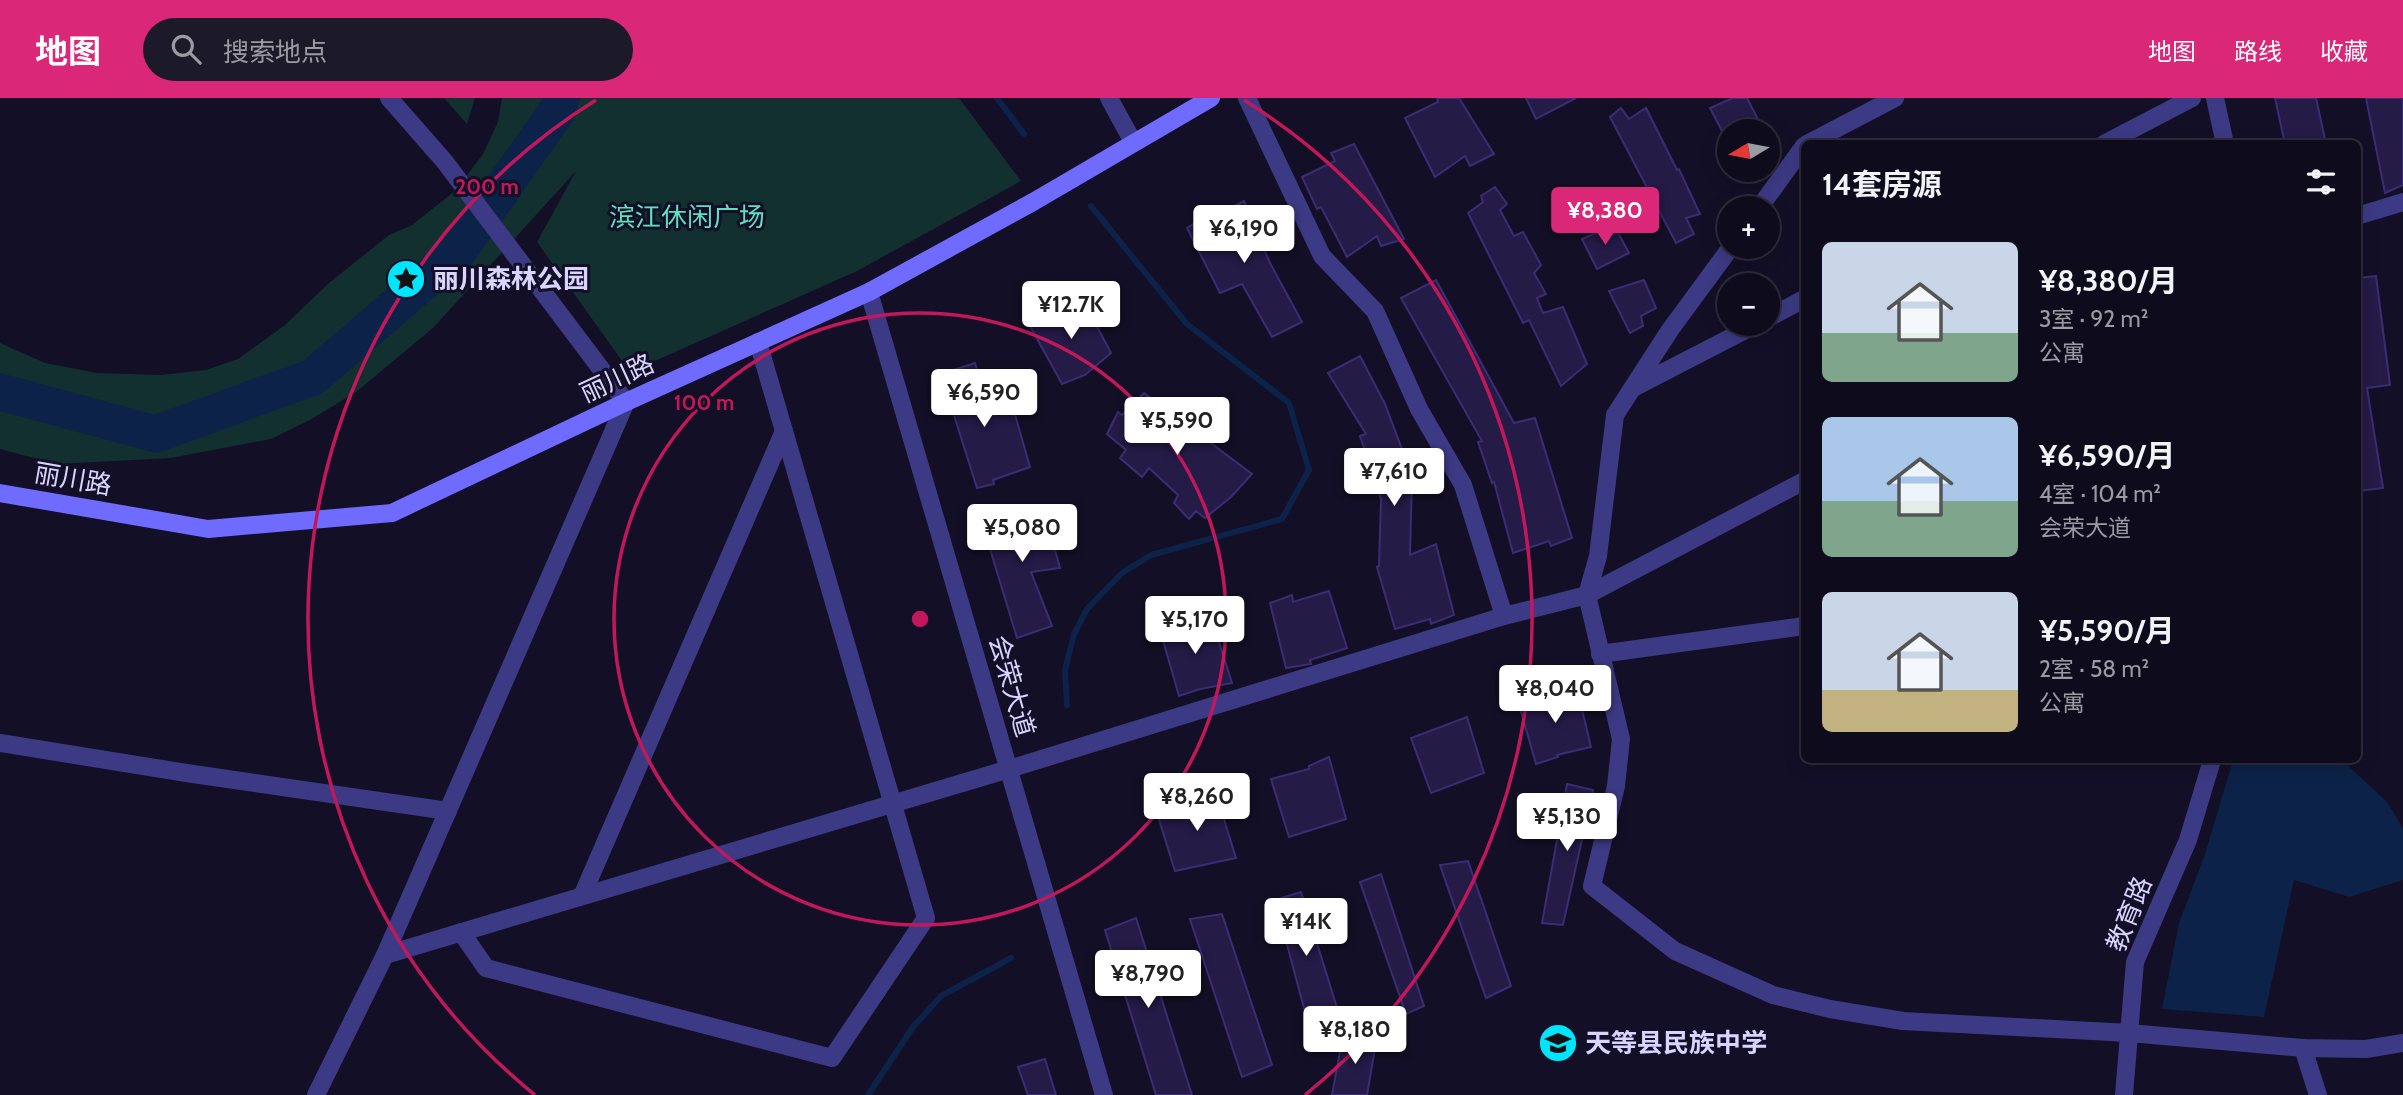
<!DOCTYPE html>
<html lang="zh">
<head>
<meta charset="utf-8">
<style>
	:root { --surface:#0e0b1c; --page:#1c1929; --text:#f1f3f6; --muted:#9b9ba3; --line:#2e2b3b; --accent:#db2777 }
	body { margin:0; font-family:Cabin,"Noto Sans SC",sans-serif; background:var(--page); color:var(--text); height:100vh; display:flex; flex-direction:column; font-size:26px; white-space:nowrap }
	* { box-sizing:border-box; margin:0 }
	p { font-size:23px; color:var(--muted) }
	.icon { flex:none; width:38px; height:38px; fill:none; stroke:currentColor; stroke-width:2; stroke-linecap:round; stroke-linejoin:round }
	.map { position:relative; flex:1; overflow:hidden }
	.details { position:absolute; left:1801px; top:42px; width:560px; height:623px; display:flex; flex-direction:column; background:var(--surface); border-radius:10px; box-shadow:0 4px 18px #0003,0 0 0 2px var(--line) }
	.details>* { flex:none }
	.needle { width:46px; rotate:260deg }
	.controls { position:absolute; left:1717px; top:21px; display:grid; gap:14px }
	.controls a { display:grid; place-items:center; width:63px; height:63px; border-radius:50%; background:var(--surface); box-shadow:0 4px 18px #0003,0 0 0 2px var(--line); font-size:35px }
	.price { position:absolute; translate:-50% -60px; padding:0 16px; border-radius:7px; background:#fff; color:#222; font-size:23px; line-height:46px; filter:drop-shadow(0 2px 4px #0008) }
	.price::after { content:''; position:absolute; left:50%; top:42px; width:21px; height:16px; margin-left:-10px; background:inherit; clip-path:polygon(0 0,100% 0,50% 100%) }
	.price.on { background:var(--accent); color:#fff }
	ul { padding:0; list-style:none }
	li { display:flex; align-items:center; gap:21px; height:175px; padding:0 21px }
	li span { display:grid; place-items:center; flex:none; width:196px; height:140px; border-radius:10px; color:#555 }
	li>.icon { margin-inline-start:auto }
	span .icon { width:84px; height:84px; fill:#fffc; stroke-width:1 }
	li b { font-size:30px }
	h2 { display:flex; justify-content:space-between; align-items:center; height:84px; padding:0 21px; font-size:30px }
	header { display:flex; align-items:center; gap:42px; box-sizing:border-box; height:98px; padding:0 35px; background:var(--accent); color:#fff }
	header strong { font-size:33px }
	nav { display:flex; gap:38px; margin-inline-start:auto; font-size:24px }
	.search { width:490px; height:63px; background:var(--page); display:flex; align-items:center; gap:18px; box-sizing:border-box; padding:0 24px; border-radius:38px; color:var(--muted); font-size:26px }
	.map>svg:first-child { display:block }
	.green { fill:#12302f }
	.water { fill:#0c2248 }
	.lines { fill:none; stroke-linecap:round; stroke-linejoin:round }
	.stream { stroke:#0c2248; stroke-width:6 }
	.river { stroke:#0c2248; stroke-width:37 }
	.building { fill:#241b47; stroke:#3b2d73; stroke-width:2 }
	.minor { stroke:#3d3a85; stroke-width:18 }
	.secondary { stroke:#6f6bff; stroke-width:18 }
	.ring { fill:none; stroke:#c2185b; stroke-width:3.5 }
	.labels { text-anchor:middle; stroke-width:6; stroke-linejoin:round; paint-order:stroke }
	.park-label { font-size:26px; fill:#5fe0c0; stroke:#130f26 }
	.poi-label { font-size:26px; font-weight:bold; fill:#d9d4ff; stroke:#130f26; text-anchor:start }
	.street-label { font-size:26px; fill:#d9d4ff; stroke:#130f26 }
	.centre { fill:#c2185b; stroke:#130f26; stroke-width:3.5 }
	.ring-label { font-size:21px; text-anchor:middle; font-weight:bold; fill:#c2185b; stroke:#130f26; stroke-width:6; stroke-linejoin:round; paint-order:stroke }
</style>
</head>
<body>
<header>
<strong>地图</strong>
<div class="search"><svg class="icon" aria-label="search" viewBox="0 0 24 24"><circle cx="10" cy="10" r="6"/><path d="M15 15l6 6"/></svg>搜索地点</div>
<nav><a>地图</a><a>路线</a><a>收藏</a></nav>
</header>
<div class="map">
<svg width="2403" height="997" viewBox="0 0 2403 997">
	<rect width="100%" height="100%" fill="#130f26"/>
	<!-- green -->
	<g class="green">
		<polygon points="444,0 475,0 467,26"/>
		<polygon points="502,0 959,0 1021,83 857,173 630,274 537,144 576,73 433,230 356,294 310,322 271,341 171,360 57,366 0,351 0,245 45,265 97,275 161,277 206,272 238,261 285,227 329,185 389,137 412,127 455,93 483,56 498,24"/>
	</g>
	<!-- water -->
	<polygon class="water" points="2233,662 2342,662 2387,704 2403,730 2403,782 2349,799 2294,782 2264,919 2162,911 2179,825 2205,756"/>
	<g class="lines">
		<!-- stream -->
		<g class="stream">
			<polyline points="997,0 1024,36"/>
			<polyline points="1067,607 1065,572 1074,536 1087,511 1122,475 1151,457 1282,421 1309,372 1289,305 1187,226 1091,108"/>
			<polyline points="868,997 913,929 941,898 1011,860"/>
		</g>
		<!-- river -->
		<polyline class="river" points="0,294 156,336 313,279 457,155 559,10 561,0"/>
	</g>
	<!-- building -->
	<g class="building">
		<polygon points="1437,0 1459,0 1494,56 1470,68 1465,58 1435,79 1405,20 1438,4"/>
		<polygon points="1526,0 1576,0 1536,21"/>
		<polygon points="1733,0 1747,0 1764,33 1722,33 1710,10"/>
		<polygon points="2275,0 2316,0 2326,46 2285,46"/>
		<polygon points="2366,0 2403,0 2403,87 2385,95"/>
		<polygon points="1621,10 1629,21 1646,10 1677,72 1679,71 1700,116 1686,120 1694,136 1676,145 1610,19"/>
		<polygon points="1354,46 1404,141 1381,148 1377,138 1347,159 1321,109 1317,111 1302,79 1335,63 1331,55"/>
		<polygon points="1495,89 1507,106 1500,112 1514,138 1523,134 1541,167 1534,175 1546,196 1537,200 1543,215 1563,209 1587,266 1561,288 1529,222 1523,225 1468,115 1483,104 1481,98"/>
		<polygon points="1244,103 1270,165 1302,224 1272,239 1242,186 1220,195 1187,130 1207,117 1210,121"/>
		<polygon points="1614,127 1629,155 1597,171 1582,141"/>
		<polygon points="2376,178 2390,287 2367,290 2383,390 2360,393 2357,378 2357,180"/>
		<polygon points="1436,182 1514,325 1535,320 1572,440 1551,448 1549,443 1513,455 1494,384 1492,385 1478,344 1482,343 1401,200"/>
		<polygon points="1644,182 1656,210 1641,218 1643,228 1630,235 1609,193"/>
		<polygon points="1082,200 1111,255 1085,277 1062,286 1029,226 1049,214 1051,218"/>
		<polygon points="1360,258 1385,306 1412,378 1410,457 1436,446 1454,517 1431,526 1430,521 1395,531 1377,469 1379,468 1381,401 1360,338 1366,336 1328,275"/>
		<polygon points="975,265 992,317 1014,313 1030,369 993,382 994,386 977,390 941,276"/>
		<polygon points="1144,295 1252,376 1231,399 1205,420 1196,413 1189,421 1174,405 1178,397 1149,370 1142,379 1120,360 1126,352 1107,336 1118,314 1122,317"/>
		<polygon points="1043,408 1060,470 1031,474 1052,528 1017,540 981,421 1019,416 1017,412"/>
		<polygon points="1329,493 1347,550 1310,562 1311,566 1286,570 1270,505 1292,497 1293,504"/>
		<polygon points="1211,519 1232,585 1200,591 1179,598 1160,532 1174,527"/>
		<polygon points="1577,590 1591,649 1557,657 1558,659 1536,666 1518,603"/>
		<polygon points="1467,619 1484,675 1431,695 1411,640"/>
		<polygon points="1329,659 1346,721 1289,739 1271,681 1309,671 1309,668"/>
		<polygon points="1567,686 1593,692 1563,827 1542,825"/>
		<polygon points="1215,692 1236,760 1175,773 1157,715"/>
		<polygon points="1468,763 1511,888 1486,900 1440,767"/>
		<polygon points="1381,776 1424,908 1406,916 1360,784"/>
		<polygon points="1301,794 1338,913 1308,925 1275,802"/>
		<polygon points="1222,816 1272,967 1242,979 1190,821"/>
		<polygon points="1136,820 1192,997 1156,997 1105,832"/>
		<polygon points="1343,937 1377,939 1367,997 1332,997"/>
		<polygon points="1045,961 1056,997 1028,997 1018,969"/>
	</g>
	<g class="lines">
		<!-- minor -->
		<g class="minor">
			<polyline points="1109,0 1133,44"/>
			<polyline points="1247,0 1322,158 1375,213 1419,311 1463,387 1504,518"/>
			<polyline points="2215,0 2225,46"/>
			<polyline points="1807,46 1895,0"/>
			<polyline points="2104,46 2192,0"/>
			<polyline points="1759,110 1804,48"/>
			<polyline points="2357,118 2403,104"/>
			<polyline points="1731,149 1670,232 1615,317 1598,458 1587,497 1621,641 1616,688 1592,788 1675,853 1773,897 1830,911 1903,923 2129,935 2303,950 2366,951 2403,945"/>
			<polyline points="869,194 1104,997"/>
			<polyline points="1768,220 1804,201"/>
			<polyline points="1635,289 1757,226"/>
			<polyline points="1600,556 1804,528"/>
			<polyline points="0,645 193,676 448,713"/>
			<polyline points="582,798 784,333"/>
			<polyline points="461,834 486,870 832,960 926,820 758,244"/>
			<polyline points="385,857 1009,671 1504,518 1587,497 1804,383"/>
			<polyline points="2303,950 2318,997"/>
			<polyline points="316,997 385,857 626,304 445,64 389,0"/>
			<polyline points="2124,997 2135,864 2188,742 2212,662"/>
		</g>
		<!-- secondary -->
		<polyline class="secondary" points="0,395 208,431 392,415 626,304 869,194 1033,104 1211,0"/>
	</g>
	<!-- distance rings -->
	<g class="ring">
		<circle cx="920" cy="521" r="306"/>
		<path d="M535 997A612 612 0 0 1 596 2M1244 2A612 612 0 0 1 1305 997"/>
	</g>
	<!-- icons -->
	<defs>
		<g id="sight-disc" transform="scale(2.0125)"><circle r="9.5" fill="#00e5ff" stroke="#130f26"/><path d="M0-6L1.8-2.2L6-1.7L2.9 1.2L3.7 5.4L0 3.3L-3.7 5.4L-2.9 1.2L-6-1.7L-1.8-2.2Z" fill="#111"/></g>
		<g id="school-disc" transform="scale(2.0125)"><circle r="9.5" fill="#00e5ff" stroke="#130f26"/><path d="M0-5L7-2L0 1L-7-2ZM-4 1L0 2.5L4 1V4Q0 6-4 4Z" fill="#111"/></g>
	</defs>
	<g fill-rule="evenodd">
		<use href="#sight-disc" x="406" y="181"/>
		<use href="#school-disc" x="1558" y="945"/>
	</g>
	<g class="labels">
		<!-- park labels -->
		<g class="park-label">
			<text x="687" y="128">滨江休闲广场</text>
		</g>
		<!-- poi labels -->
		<g class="poi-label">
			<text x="433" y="190">丽川森林公园</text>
			<text x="1585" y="954">天等县民族中学</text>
		</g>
		<!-- street labels -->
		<g class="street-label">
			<text transform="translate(617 280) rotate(-25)" y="9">丽川路</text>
			<text transform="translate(73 381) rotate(10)" y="9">丽川路</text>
			<text transform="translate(1012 588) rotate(74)" y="9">会荣大道</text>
			<text transform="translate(2129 816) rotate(-68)" y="9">教育路</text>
		</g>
	</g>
	<circle cx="920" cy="521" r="10" class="centre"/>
	<g class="ring-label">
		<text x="487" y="96">200 m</text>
		<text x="704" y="312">100 m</text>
	</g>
</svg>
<div class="controls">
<a><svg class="needle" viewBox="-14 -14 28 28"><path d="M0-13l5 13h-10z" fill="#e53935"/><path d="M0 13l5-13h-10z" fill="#9b9ba3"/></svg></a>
<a>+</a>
<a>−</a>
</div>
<b class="price on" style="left:1605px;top:149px">¥8,380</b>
<b class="price" style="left:1244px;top:167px">¥6,190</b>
<b class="price" style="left:1071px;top:243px">¥12.7K</b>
<b class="price" style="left:984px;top:331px">¥6,590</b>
<b class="price" style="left:1177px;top:359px">¥5,590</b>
<b class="price" style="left:1394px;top:410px">¥7,610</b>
<b class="price" style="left:1022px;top:466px">¥5,080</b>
<b class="price" style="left:1195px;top:558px">¥5,170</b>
<b class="price" style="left:1555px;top:627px">¥8,040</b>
<b class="price" style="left:1197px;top:735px">¥8,260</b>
<b class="price" style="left:1567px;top:755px">¥5,130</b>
<b class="price" style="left:1306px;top:860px">¥14K</b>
<b class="price" style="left:1148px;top:912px">¥8,790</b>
<b class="price" style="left:1355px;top:968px">¥8,180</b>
<section class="details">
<h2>14套房源<svg class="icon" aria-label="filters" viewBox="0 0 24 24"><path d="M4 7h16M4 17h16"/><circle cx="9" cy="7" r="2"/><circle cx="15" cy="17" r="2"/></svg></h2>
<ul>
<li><span style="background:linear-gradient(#c9d6e8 65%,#7fa58c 0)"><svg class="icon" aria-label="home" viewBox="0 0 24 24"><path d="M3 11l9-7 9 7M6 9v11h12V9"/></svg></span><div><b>¥8,380/月</b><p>3室 · 92 m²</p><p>公寓</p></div></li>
<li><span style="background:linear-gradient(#a9c7e8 60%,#7fa58c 0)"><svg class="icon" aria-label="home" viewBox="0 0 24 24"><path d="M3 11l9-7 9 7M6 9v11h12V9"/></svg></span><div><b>¥6,590/月</b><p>4室 · 104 m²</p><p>会荣大道</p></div></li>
<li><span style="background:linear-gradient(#c9d6e8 70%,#c2b280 0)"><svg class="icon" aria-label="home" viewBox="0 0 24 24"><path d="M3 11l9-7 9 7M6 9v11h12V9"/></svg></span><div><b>¥5,590/月</b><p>2室 · 58 m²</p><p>公寓</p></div></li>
</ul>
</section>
</div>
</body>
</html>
